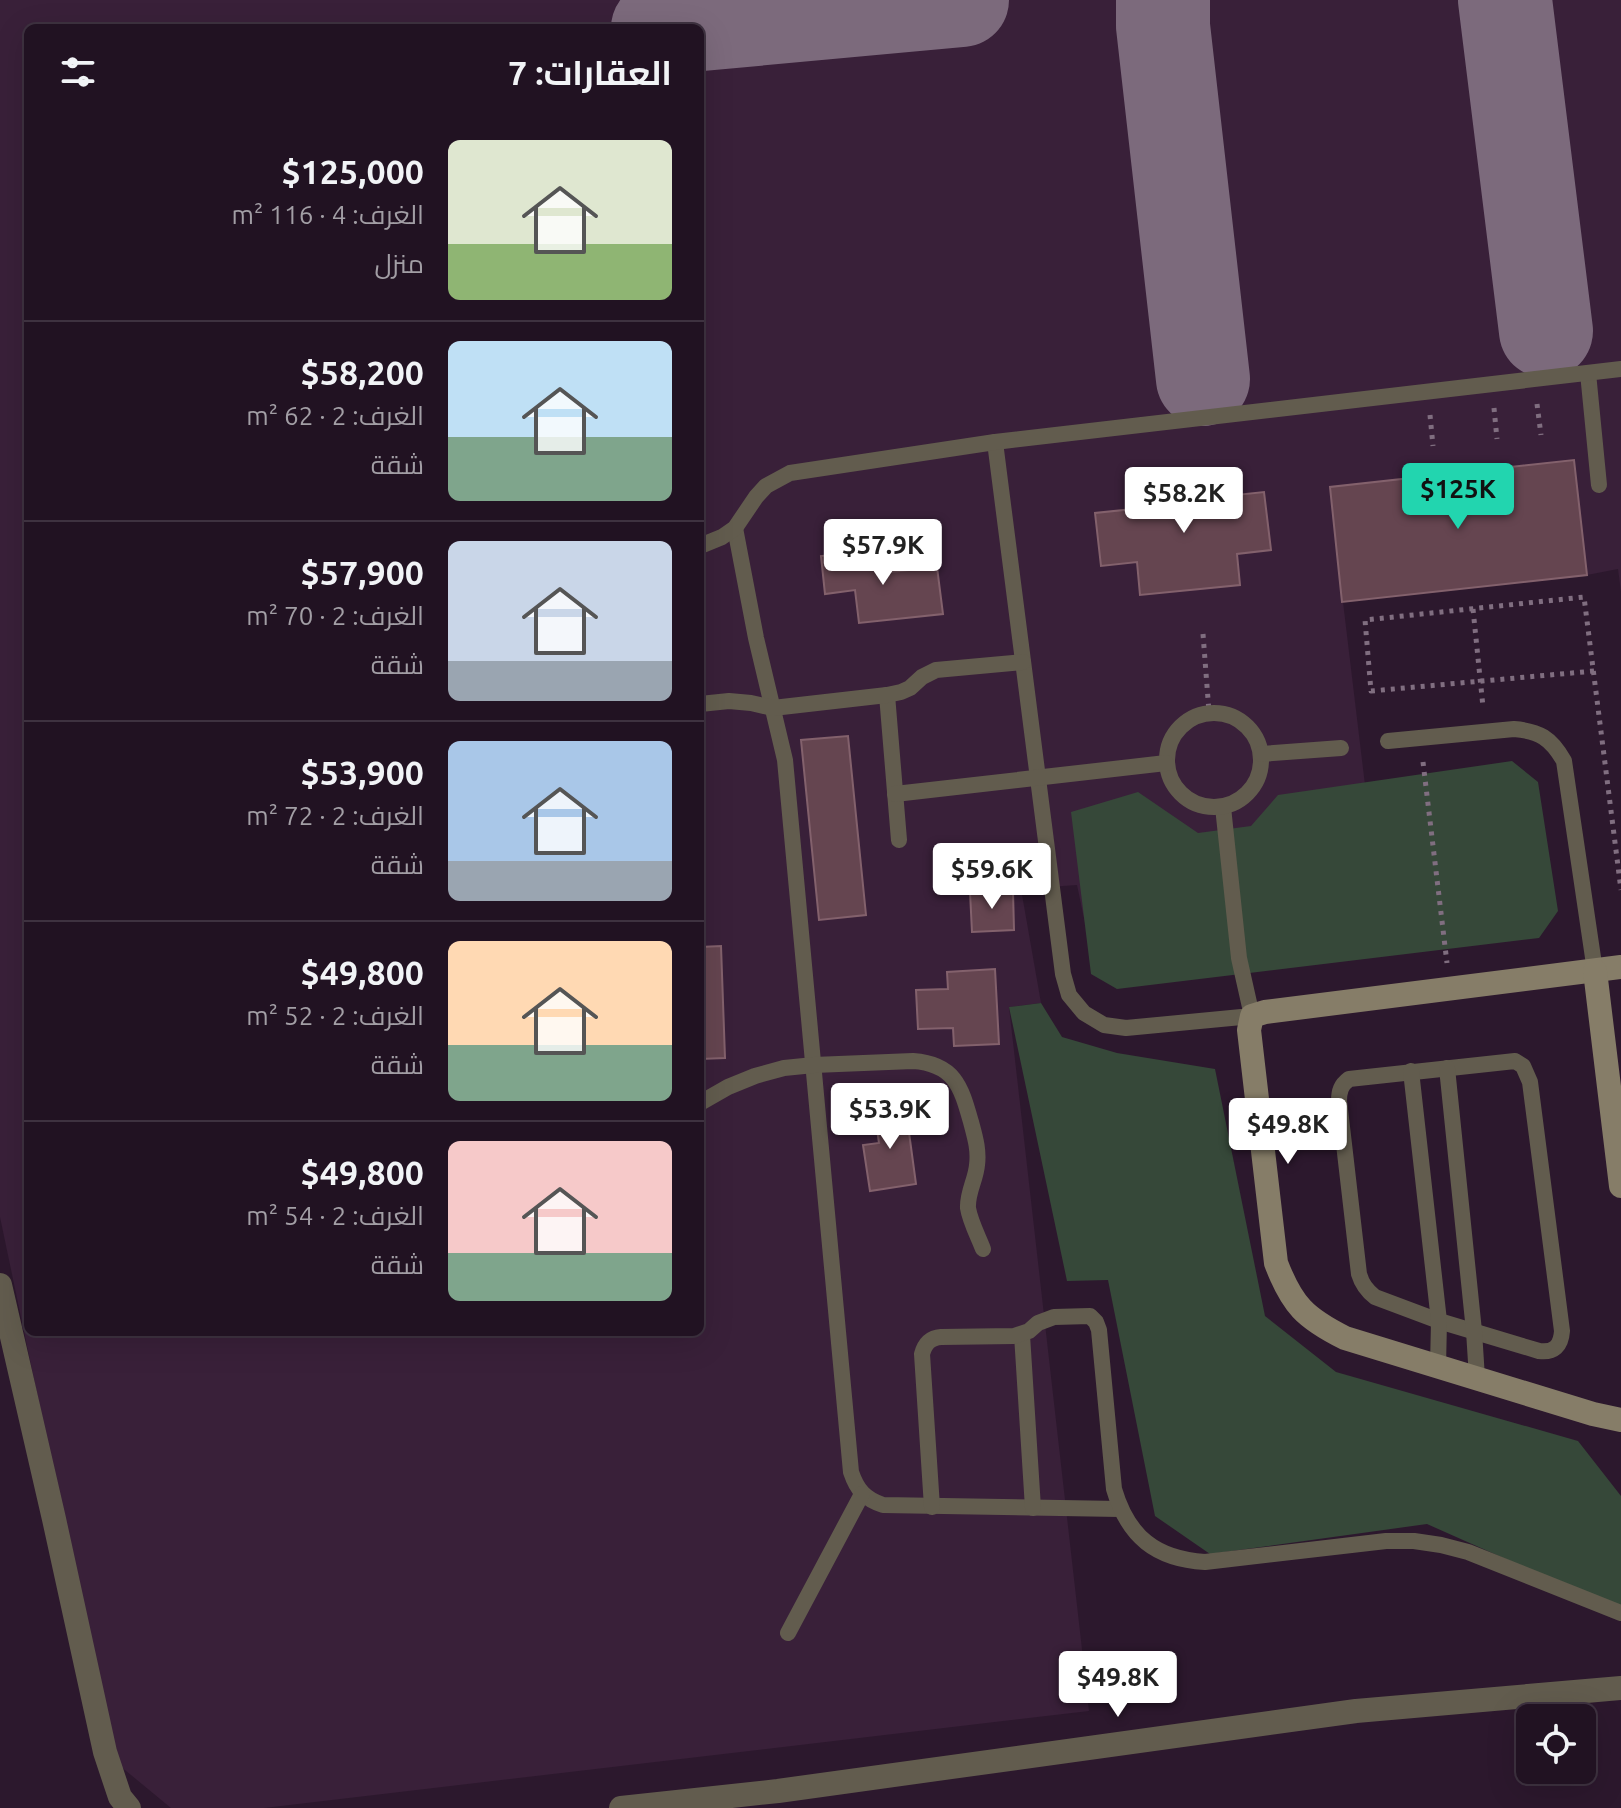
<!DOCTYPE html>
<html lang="ar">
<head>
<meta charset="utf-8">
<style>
	:root { --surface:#211222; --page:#291b2a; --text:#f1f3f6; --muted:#a29ea5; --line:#3e3240; --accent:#22d5af }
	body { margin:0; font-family:Ubuntu,Cairo,sans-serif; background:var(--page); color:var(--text); direction:rtl; height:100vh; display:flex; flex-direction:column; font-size:30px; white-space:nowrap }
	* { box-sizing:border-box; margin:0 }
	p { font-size:26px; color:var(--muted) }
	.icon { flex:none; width:44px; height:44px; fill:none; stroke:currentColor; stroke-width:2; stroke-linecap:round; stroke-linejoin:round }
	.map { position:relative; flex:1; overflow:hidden; direction:ltr }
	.details { position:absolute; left:24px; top:24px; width:680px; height:1312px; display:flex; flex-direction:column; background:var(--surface); border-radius:12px; box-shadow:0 8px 32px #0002,0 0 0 2px var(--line); direction:rtl }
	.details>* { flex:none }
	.fabs { position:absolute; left:1516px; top:1704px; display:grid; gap:16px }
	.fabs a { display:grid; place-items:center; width:80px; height:80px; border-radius:12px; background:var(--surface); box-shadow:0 8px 32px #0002,0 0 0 2px var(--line); font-size:40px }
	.price { position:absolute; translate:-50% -68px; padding:0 18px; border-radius:8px; background:#fff; color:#222; font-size:26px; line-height:52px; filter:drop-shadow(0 2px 4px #0008) }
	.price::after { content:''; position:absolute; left:50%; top:48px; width:24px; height:18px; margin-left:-12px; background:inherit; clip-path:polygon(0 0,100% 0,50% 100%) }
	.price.selected { background:var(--accent); color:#111 }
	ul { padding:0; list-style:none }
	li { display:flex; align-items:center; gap:24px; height:200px; padding:0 32px }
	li+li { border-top:2px solid var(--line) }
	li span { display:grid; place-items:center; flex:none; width:224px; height:160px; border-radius:12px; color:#555 }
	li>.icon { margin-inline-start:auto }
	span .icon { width:96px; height:96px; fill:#fffc; stroke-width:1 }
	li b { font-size:34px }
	h2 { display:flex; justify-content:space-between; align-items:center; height:96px; padding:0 32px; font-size:34px }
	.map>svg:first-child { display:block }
	.built { fill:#392039; fill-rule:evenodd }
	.green { fill:#364839 }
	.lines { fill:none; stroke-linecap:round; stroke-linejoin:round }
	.taxiway { stroke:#7c6a7c; stroke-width:94 }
	.building { fill:#654550; stroke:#83616c; stroke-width:2 }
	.path { stroke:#806e80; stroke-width:5; stroke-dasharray:4 6; stroke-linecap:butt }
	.lane { stroke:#625c4e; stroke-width:16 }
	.street { stroke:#625c4e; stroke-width:24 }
	.secondary { stroke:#867d68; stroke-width:24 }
</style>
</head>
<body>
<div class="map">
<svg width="1621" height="1808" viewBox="0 0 1621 1808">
	<rect width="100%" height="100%" fill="#2c182d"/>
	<!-- built -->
	<path class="built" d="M0 0H1621V592L1618 569 1587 575 1343 602 1384 943 1090 947 1077 885 1021 889 1041 1003 1009 1007 1089 1711 264 1808H171L114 1761 0 1217ZM28 28H700V1332H28Z"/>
	<!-- green -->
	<g class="green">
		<polygon points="1512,761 1538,782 1558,911 1539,938 1117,989 1091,974 1071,812 1138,792 1198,833 1251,826 1278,795"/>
		<polygon points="1041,1003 1062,1037 1117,1053 1215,1069 1265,1316 1336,1372 1578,1441 1621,1496 1621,1610 1427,1524 1210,1554 1155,1516 1108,1280 1067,1281 1009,1007"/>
	</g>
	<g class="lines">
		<!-- taxiway -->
		<g class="taxiway">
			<polyline points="1163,0 1163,26 1203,379"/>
			<polyline points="1505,0 1546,331"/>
			<polyline points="658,28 962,0"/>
		</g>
	</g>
	<!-- building -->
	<g class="building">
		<polygon points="1574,460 1587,575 1342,602 1330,487"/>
		<polygon points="1193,469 1195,488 1226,485 1227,496 1264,492 1271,550 1237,554 1240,585 1140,595 1137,562 1101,566 1095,513 1133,509 1132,493 1163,489 1161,473"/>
		<polygon points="879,549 882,573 937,567 943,614 859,623 855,590 825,594 821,556"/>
		<polygon points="848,736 866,915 819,920 801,740"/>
		<polygon points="1013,891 1014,930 972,932 970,892"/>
		<polygon points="721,946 725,1058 700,1059 700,947"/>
		<polygon points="995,969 999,1044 954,1046 953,1028 918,1029 916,990 948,989 947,972"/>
		<polygon points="905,1103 916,1184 870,1191 863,1145 879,1143 874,1108"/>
	</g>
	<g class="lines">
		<!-- path -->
		<g class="path">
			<polyline points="1537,404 1541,435"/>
			<polyline points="1494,408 1497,439"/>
			<polyline points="1430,415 1433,446"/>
			<polyline points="1473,609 1483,707"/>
			<polyline points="1203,634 1209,712"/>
			<polyline points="1594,671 1371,691 1365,620 1584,597 1621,890"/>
			<polyline points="1423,762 1447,963"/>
		</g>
		<!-- lane -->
		<g class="lane">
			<polyline points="1588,373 1599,485"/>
			<polyline points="995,442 1063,974 1069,995 1084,1013 1104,1025 1126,1028 1252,1016 1239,958 1223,807"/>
			<path d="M735 528 756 638 785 760 851 1472C857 1490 865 1499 883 1505L1120 1509"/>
			<polyline points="700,546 722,537 735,528 756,497 766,486 790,473 995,442 1621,369"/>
			<polyline points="887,695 899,840"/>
			<polyline points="700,704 729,701 751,703 773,708 887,695 901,692 910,688 922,677 936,670 1023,662"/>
			<circle cx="1214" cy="760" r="47"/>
			<path d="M1388 741 1514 729C1539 731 1551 738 1564 761L1595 971"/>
			<polyline points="1261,754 1341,748"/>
			<polyline points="895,794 1166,763"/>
			<path d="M1515 1061 1523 1066 1530 1082 1562 1331C1561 1346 1554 1353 1539 1351L1439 1321 1375 1297C1366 1290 1362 1284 1359 1274L1339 1101C1339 1091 1341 1085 1349 1079Z"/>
			<polyline points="1447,1068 1474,1331 1477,1378"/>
			<polyline points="1411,1071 1439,1321 1438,1367"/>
			<path d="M700 1103 728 1087 755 1076 784 1068 814 1065 913 1061C955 1064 961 1087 971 1122 975 1137 979 1150 977 1165 976 1179 967 1193 968 1208 970 1221 978 1236 983 1249"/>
			<polyline points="1022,1335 1033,1508"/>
			<path d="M932 1507 922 1354C925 1343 930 1338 941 1337L1014 1336 1029 1331 1038 1323 1054 1317 1090 1316 1096 1322 1099 1330 1114 1489C1128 1537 1156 1559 1205 1562L1386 1541H1414L1441 1545 1468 1552 1621 1613"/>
			<polyline points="788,1633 862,1494"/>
		</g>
		<!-- street -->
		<g class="street">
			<polyline points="0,1285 54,1519 105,1752 120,1797 129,1808"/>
			<polyline points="621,1808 778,1791 1356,1711 1621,1688"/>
		</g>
		<!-- secondary -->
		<g class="secondary">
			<path d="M1621 967 1265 1012 1252 1016 1249 1030 1276 1263C1292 1305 1305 1318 1345 1338L1593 1414 1621 1420"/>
			<polyline points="1595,971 1621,1186"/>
		</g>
	</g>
</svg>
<div class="fabs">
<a><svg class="icon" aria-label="locate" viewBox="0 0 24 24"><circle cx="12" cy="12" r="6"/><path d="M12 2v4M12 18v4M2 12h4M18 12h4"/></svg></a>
</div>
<b class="price selected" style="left:1458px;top:531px">$125K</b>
<b class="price" style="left:1184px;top:535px">$58.2K</b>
<b class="price" style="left:883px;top:587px">$57.9K</b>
<b class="price" style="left:992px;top:911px">$59.6K</b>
<b class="price" style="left:890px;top:1151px">$53.9K</b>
<b class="price" style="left:1288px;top:1166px">$49.8K</b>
<b class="price" style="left:1118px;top:1719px">$49.8K</b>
<section class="details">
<h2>العقارات: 7<svg class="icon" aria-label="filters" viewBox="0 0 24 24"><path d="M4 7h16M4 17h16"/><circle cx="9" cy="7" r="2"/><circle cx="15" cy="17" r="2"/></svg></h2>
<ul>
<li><span style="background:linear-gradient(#dfe7d0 65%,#8fb573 0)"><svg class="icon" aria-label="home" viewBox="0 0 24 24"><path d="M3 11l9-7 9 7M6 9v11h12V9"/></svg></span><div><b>$125,000</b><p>الغرف: 4 · 116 m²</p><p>منزل</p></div></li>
<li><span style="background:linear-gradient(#bfe0f5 60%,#7fa58c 0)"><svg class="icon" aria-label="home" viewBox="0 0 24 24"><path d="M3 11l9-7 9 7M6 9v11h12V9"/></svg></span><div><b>$58,200</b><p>الغرف: 2 · 62 m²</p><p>شقة</p></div></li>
<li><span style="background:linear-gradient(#c9d6e8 75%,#9aa5b1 0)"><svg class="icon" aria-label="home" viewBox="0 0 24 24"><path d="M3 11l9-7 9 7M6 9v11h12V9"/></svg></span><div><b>$57,900</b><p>الغرف: 2 · 70 m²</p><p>شقة</p></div></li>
<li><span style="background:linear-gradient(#a9c7e8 75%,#9aa5b1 0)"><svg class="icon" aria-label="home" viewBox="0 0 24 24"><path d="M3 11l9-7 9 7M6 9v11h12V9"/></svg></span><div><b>$53,900</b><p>الغرف: 2 · 72 m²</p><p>شقة</p></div></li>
<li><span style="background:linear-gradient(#ffd9b3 65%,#7fa58c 0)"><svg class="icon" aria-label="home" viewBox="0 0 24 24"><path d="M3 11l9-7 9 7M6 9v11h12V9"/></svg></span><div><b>$49,800</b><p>الغرف: 2 · 52 m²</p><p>شقة</p></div></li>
<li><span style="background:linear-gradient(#f6c9c9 70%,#7fa58c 0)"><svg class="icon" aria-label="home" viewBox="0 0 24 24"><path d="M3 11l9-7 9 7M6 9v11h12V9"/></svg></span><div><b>$49,800</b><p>الغرف: 2 · 54 m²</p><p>شقة</p></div></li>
</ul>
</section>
</div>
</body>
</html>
